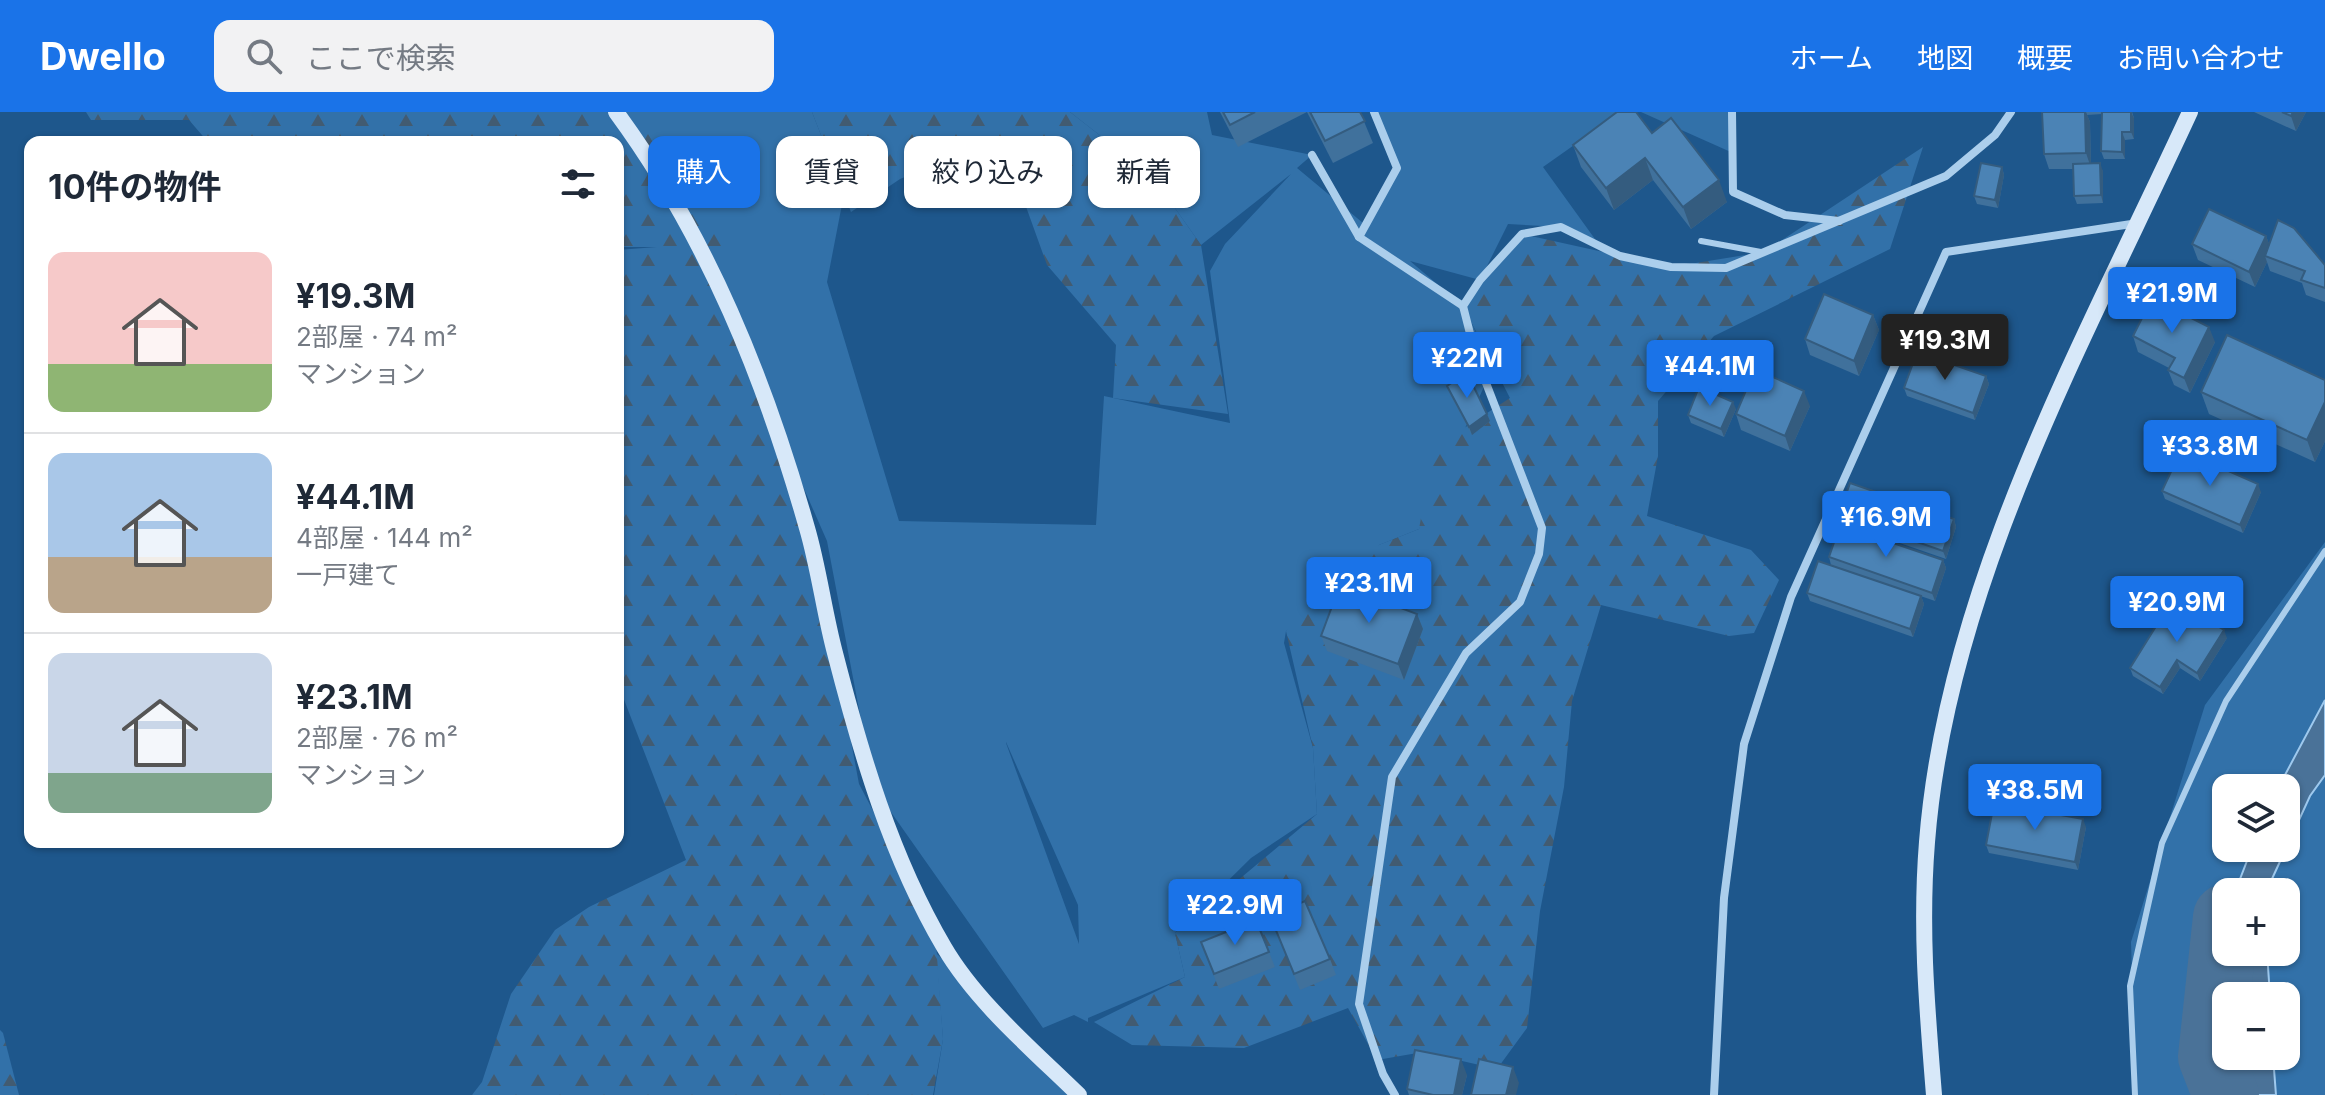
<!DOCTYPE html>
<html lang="ja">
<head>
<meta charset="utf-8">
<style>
	:root { --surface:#fff; --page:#f2f2f3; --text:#1f2937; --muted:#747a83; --line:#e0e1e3; --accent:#1a73e8 }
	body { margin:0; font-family:Inter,"Noto Sans JP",sans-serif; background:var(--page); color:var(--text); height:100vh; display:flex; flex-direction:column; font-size:30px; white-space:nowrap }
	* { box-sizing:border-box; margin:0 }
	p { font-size:26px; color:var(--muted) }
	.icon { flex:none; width:44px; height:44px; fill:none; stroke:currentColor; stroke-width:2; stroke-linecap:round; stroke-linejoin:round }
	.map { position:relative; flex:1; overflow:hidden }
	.details { position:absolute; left:24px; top:24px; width:600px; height:712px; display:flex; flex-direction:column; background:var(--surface); border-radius:16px; box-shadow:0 2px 6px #0004 }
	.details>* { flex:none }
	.hud { position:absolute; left:648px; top:24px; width:760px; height:72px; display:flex; gap:16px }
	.buttons { position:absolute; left:2212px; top:662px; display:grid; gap:16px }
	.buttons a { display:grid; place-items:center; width:88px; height:88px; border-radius:16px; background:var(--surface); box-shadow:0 2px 6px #0004; font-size:40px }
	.price { position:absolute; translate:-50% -68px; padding:0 18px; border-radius:8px; background:var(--accent); color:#fff; font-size:26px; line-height:52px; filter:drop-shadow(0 2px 4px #0008) }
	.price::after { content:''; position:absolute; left:50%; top:48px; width:24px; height:18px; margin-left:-12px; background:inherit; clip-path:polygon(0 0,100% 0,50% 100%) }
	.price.selected { background:#222; color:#fff }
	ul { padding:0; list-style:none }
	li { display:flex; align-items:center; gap:24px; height:200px; padding:0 24px }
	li+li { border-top:2px solid var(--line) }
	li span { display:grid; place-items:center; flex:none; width:224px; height:160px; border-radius:16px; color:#555 }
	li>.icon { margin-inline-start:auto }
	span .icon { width:96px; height:96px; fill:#fffc; stroke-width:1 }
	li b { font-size:34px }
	h2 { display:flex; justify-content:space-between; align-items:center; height:96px; padding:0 24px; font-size:34px }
	.chip { padding:0 28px; border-radius:16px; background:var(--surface); box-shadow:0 2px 6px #0004; font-size:28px; line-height:72px }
	.chip.selected { background:var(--accent); color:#fff }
	header { display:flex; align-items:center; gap:48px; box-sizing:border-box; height:112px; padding:0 40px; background:var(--accent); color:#fff }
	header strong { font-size:38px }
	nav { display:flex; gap:44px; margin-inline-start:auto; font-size:28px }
	.search { width:560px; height:72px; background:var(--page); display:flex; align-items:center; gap:20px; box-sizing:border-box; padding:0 28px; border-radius:16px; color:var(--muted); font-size:30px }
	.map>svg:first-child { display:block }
	.grass { fill:#3271a9; fill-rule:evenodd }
	.forest { fill:url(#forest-firs) }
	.water { fill:#4a7298; stroke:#9ec9ee; stroke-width:2 }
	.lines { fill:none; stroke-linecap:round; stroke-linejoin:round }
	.river { stroke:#4a7298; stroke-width:66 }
	.lane { stroke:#abceec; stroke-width:6 }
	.street { stroke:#abceec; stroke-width:8 }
	.secondary { stroke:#d7e8f9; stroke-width:16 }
	.wall { fill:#40719c }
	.shaded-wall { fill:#345c7f }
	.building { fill:#4b83b5; stroke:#345c7f; stroke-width:2 }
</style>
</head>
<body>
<header>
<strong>Dwello</strong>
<div class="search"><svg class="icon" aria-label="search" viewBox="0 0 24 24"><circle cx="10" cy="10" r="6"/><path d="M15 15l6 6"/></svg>ここで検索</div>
<nav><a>ホーム</a><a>地図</a><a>概要</a><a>お問い合わせ</a></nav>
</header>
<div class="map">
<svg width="2325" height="983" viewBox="0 0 2325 983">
	<defs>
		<pattern id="forest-firs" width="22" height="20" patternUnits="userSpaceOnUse" patternTransform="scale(2)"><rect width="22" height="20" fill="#3271a9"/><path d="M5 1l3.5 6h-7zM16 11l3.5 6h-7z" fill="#425b71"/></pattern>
	</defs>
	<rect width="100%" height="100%" fill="#1e578c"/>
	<!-- grass -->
	<g class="grass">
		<path d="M638 0H812L844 82 827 170 899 409 1096 413 1104 284 1230 311 1210 159 1225 132 1291 62 1201 133 1153 65 1070 0H1207L1212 23 1312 43 1297 56 1369 116 1367 110 1397 56 1374 0H1621L1543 55 1600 134 1561 115 1508 112 1480 168 1410 149 1463 194 1493 255 1419 417 1379 433 1286 519 1284 531 1313 636 1317 702 1251 746 1175 821 1185 865 1088 906V910L1074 903 1043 916 874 676 827 429ZM1006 630 1078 793 1079 832 1006 631Z"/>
		<polygon points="1641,0 1732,0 1733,41"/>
		<path d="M2325 430V983H2136L2131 830 2205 593ZM2226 676H2286V736H2226ZM2226 780H2286V840H2226ZM2226 884H2286V944H2226Z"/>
		<polygon points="936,841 1080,983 934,983 943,927"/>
	</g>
	<!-- forest -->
	<g class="forest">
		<polygon points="86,0 651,0 725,134 700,134 753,253 829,513 859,672 935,817 943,927 933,983 472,983 482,970 511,882 555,818 589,795 686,748 618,572 618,138 657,135 618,135 618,30 208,30 189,8 91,8"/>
		<polygon points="812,0 1070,0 1153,65 1201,133 1228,302 1113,286 1116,233 1047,153 1001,25 900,67 851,100"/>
		<polygon points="1923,35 1890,137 1714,224 1658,289 1658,344 1647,404 1751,438 1779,468 1754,521 1729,524 1601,493 1572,589 1564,675 1540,799 1527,916 1497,957 1423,940 1377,948 1348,896 1244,936 1132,933 1094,910 1185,865 1175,821 1317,702 1313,636 1286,519 1331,452 1419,417 1426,378 1426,341 1510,286 1463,194 1522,122 1671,155 1764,140"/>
		<polygon points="0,918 3,921 19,983 0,983"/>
	</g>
	<!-- water -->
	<g class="water">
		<polygon points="2325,588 2325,663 2310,684 2266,780 2235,780 2252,736 2286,736 2286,676 2278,676"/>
		<polygon points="2226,805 2226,840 2267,840 2270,884 2226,884 2226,944 2273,944 2276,983 2222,983 2215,954"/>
	</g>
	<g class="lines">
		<!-- river -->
		<polyline class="river" points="2226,983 2211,945 2226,805"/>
		<!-- lane -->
		<g class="lane">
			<polyline points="1701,129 1761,140"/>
			<polyline points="2135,983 2130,874 2162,731 2226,589 2325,439"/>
		</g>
		<!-- street -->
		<g class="street">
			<polyline points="1732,0 1733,80 1785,103 1839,109"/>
			<polyline points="1312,43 1359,125 1463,194"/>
			<polyline points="1359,125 1397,56 1374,0"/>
			<polyline points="1395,983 1383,962 1359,892 1392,665 1466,541 1520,490 1539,442 1542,416 1476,245 1463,194 1480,168 1522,122 1561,115 1620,144 1671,155 1726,156 1946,64 1995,23 2011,0"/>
			<polyline points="1714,983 1724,786 1744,632 1791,485 1946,140 2138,111"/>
		</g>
		<!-- secondary -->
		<g class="secondary">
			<path d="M616 0C708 125 765 268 807 416 819 457 824 500 835 541 861 642 891 745 944 835 976 890 1034 939 1079 983"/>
			<path d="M1934 983C1927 896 1920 817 1927 730 1947 473 2084 230 2190 0"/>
		</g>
	</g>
	<!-- wall -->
	<g class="wall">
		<polygon points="1220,0 1307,0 1238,35"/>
		<polygon points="1307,0 1360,0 1373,31 1333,51"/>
		<polygon points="2042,0 2132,0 2134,6 2134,27 2125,28 2125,47 2104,47 2101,39 2102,2 2087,3 2090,10 2091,52 2103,59 2103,91 2077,92 2074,84 2073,57 2049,57 2044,42"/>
		<polygon points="2254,0 2306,0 2296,19"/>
		<polygon points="1652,21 1727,90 1691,117 1653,68 1614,98 1581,55 1573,33"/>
		<polygon points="2002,55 2004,63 1998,96 1977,92 1974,84"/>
		<polygon points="2266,124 2269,132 2325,153 2325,190 2306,183 2302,171 2270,159 2267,150 2255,175 2198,148 2192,132"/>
		<polygon points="1873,203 1879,218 1859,264 1810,243 1805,227"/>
		<polygon points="2133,224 2215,230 2190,281 2174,273 2168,258 2169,256 2138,240"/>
		<polygon points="1986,264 1989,272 1975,308 1907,284 1904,276"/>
		<polygon points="2325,268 2325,329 2315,350 2209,302 2201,280"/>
		<polygon points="1447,274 1487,302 1490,309 1472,323 1450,282"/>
		<polygon points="1810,294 1790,339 1741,318 1736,302"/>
		<polygon points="1736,297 1724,325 1691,311 1688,303"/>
		<polygon points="2162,379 2261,380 2243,421 2165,387"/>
		<polygon points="1839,403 1954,407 1956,415 1946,447 1842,411"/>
		<polygon points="1829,445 1943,448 1946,456 1935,489 1831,453"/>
		<polygon points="1807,481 1921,484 1924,492 1913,525 1810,489"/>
		<polygon points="1417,502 1423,517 1404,568 1327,539 1321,524"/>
		<polygon points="2227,526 2200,569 2180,556 2163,582 2133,564 2130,556"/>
		<polygon points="2086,715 2078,758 1989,741 1986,733"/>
		<polygon points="1270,804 1330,847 1336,863 1300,878"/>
		<polygon points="1256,808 1275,855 1219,877 1201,830"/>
		<polygon points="1467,963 1462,983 1409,983 1407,977"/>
	</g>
	<!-- shaded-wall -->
	<g class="shaded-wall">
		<polygon points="2085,0 2086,0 2090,10 2091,56 2086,41"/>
		<polygon points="2131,0 2134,6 2134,27 2131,20"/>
		<polygon points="2293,0 2306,0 2296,19 2291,4"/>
		<polygon points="2122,20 2125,28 2125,47 2122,40"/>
		<polygon points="1645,46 1653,68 1614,98 1606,76"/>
		<polygon points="2100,51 2103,59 2103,91 2101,83"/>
		<polygon points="2002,55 2004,63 1998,96 1995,88"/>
		<polygon points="1719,68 1727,90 1691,117 1683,95"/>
		<polygon points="2266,124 2272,139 2265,144 2267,150 2255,175 2249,160"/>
		<polygon points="1873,203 1879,218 1859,264 1854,249"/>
		<polygon points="2209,215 2215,230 2190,281 2184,266"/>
		<polygon points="1986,264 1989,272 1975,308 1973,301"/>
		<polygon points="1804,279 1810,294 1790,339 1785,324"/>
		<polygon points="1733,290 1736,297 1724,325 1721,317"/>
		<polygon points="2325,290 2325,329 2315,350 2307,328"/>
		<polygon points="1487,302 1490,309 1472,323 1469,315"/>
		<polygon points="2258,372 2261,380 2243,421 2240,413"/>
		<polygon points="1954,407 1956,415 1946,447 1943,439"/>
		<polygon points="1943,448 1946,456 1935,489 1932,481"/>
		<polygon points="1921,484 1924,492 1913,525 1910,517"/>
		<polygon points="1417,502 1423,517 1404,568 1398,552"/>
		<polygon points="2224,518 2227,526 2200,569 2197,561"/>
		<polygon points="2177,548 2180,556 2163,582 2160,575"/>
		<polygon points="2083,707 2086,715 2078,758 2075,750"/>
		<polygon points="1461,947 1467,963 1462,983 1454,983"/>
		<polygon points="1513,955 1519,971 1516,983 1506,983"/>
	</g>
	<!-- building -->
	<g class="building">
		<polygon points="1223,0 1255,0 1230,13"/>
		<polygon points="1310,0 1360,0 1365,9 1325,29"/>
		<polygon points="1617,0 1636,0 1652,21 1671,6 1719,68 1683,95 1645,46 1606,76 1573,33"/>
		<polygon points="2042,0 2085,0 2086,41 2044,42"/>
		<polygon points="2102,0 2131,0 2131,20 2122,20 2122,40 2101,39"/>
		<polygon points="2282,0 2293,0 2291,4"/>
		<polygon points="1981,51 2002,55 1995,88 1974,84"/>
		<polygon points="2100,51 2101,83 2074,84 2073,52"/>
		<polygon points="2209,97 2266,124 2249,160 2192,132"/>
		<polygon points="2278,108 2294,116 2325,153 2325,176 2301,168 2305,159 2265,144"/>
		<polygon points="1824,182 1873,203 1854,249 1805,227"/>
		<polygon points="2152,186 2209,215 2184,266 2168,258 2175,246 2133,224"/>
		<polygon points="2227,223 2325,268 2325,290 2307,328 2201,280"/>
		<polygon points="1917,240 1986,264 1973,301 1904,276"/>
		<polygon points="1755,257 1804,279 1785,324 1736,302"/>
		<polygon points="1467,261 1487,302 1469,315 1447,274"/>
		<polygon points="1699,275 1733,290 1721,317 1688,303"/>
		<polygon points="2181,338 2258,372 2240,413 2162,379"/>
		<polygon points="1850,371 1954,407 1943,439 1839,403"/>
		<polygon points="1840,413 1943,448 1932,481 1829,445"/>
		<polygon points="1818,449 1921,484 1910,517 1807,481"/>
		<polygon points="1340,473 1417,502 1398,552 1321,524"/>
		<polygon points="2173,487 2224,518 2197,561 2177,548 2160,575 2130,556"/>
		<polygon points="1994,691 2083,707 2075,750 1986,733"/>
		<polygon points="1305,789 1330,847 1294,862 1270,804"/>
		<polygon points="1256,808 1269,840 1214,862 1201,830"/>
		<polygon points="1415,938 1461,947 1454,983 1433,983 1407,977"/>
		<polygon points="1479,947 1513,955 1506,983 1471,983"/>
	</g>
</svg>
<div class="buttons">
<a><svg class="icon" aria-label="layers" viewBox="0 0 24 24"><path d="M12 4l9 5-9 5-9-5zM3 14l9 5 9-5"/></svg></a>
<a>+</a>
<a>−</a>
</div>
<b class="price" style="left:2172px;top:223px">¥21.9M</b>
<b class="price selected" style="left:1945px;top:270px">¥19.3M</b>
<b class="price" style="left:1467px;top:288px">¥22M</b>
<b class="price" style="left:1710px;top:296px">¥44.1M</b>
<b class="price" style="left:2210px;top:376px">¥33.8M</b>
<b class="price" style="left:1886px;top:447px">¥16.9M</b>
<b class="price" style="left:1369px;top:513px">¥23.1M</b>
<b class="price" style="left:2177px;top:532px">¥20.9M</b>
<b class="price" style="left:2035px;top:720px">¥38.5M</b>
<b class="price" style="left:1235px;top:835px">¥22.9M</b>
<div class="hud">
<a class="chip selected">購入</a>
<a class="chip">賃貸</a>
<a class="chip">絞り込み</a>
<a class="chip">新着</a>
</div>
<section class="details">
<h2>10件の物件<svg class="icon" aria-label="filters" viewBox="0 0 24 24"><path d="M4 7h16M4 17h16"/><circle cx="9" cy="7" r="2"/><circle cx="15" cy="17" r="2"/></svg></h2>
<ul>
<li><span style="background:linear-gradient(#f6c9c9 70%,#8fb573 0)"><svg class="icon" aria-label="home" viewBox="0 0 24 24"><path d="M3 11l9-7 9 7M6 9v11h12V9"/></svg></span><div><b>¥19.3M</b><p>2部屋 · 74 m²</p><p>マンション</p></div></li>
<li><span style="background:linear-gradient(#a9c7e8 65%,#b9a48a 0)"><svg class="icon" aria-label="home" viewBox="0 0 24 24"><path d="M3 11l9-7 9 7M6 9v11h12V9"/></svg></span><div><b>¥44.1M</b><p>4部屋 · 144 m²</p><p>一戸建て</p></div></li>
<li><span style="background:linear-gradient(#c9d6e8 75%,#7fa58c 0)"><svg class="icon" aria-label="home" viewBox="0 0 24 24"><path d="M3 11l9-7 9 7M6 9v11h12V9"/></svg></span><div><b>¥23.1M</b><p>2部屋 · 76 m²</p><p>マンション</p></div></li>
</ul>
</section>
</div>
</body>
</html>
